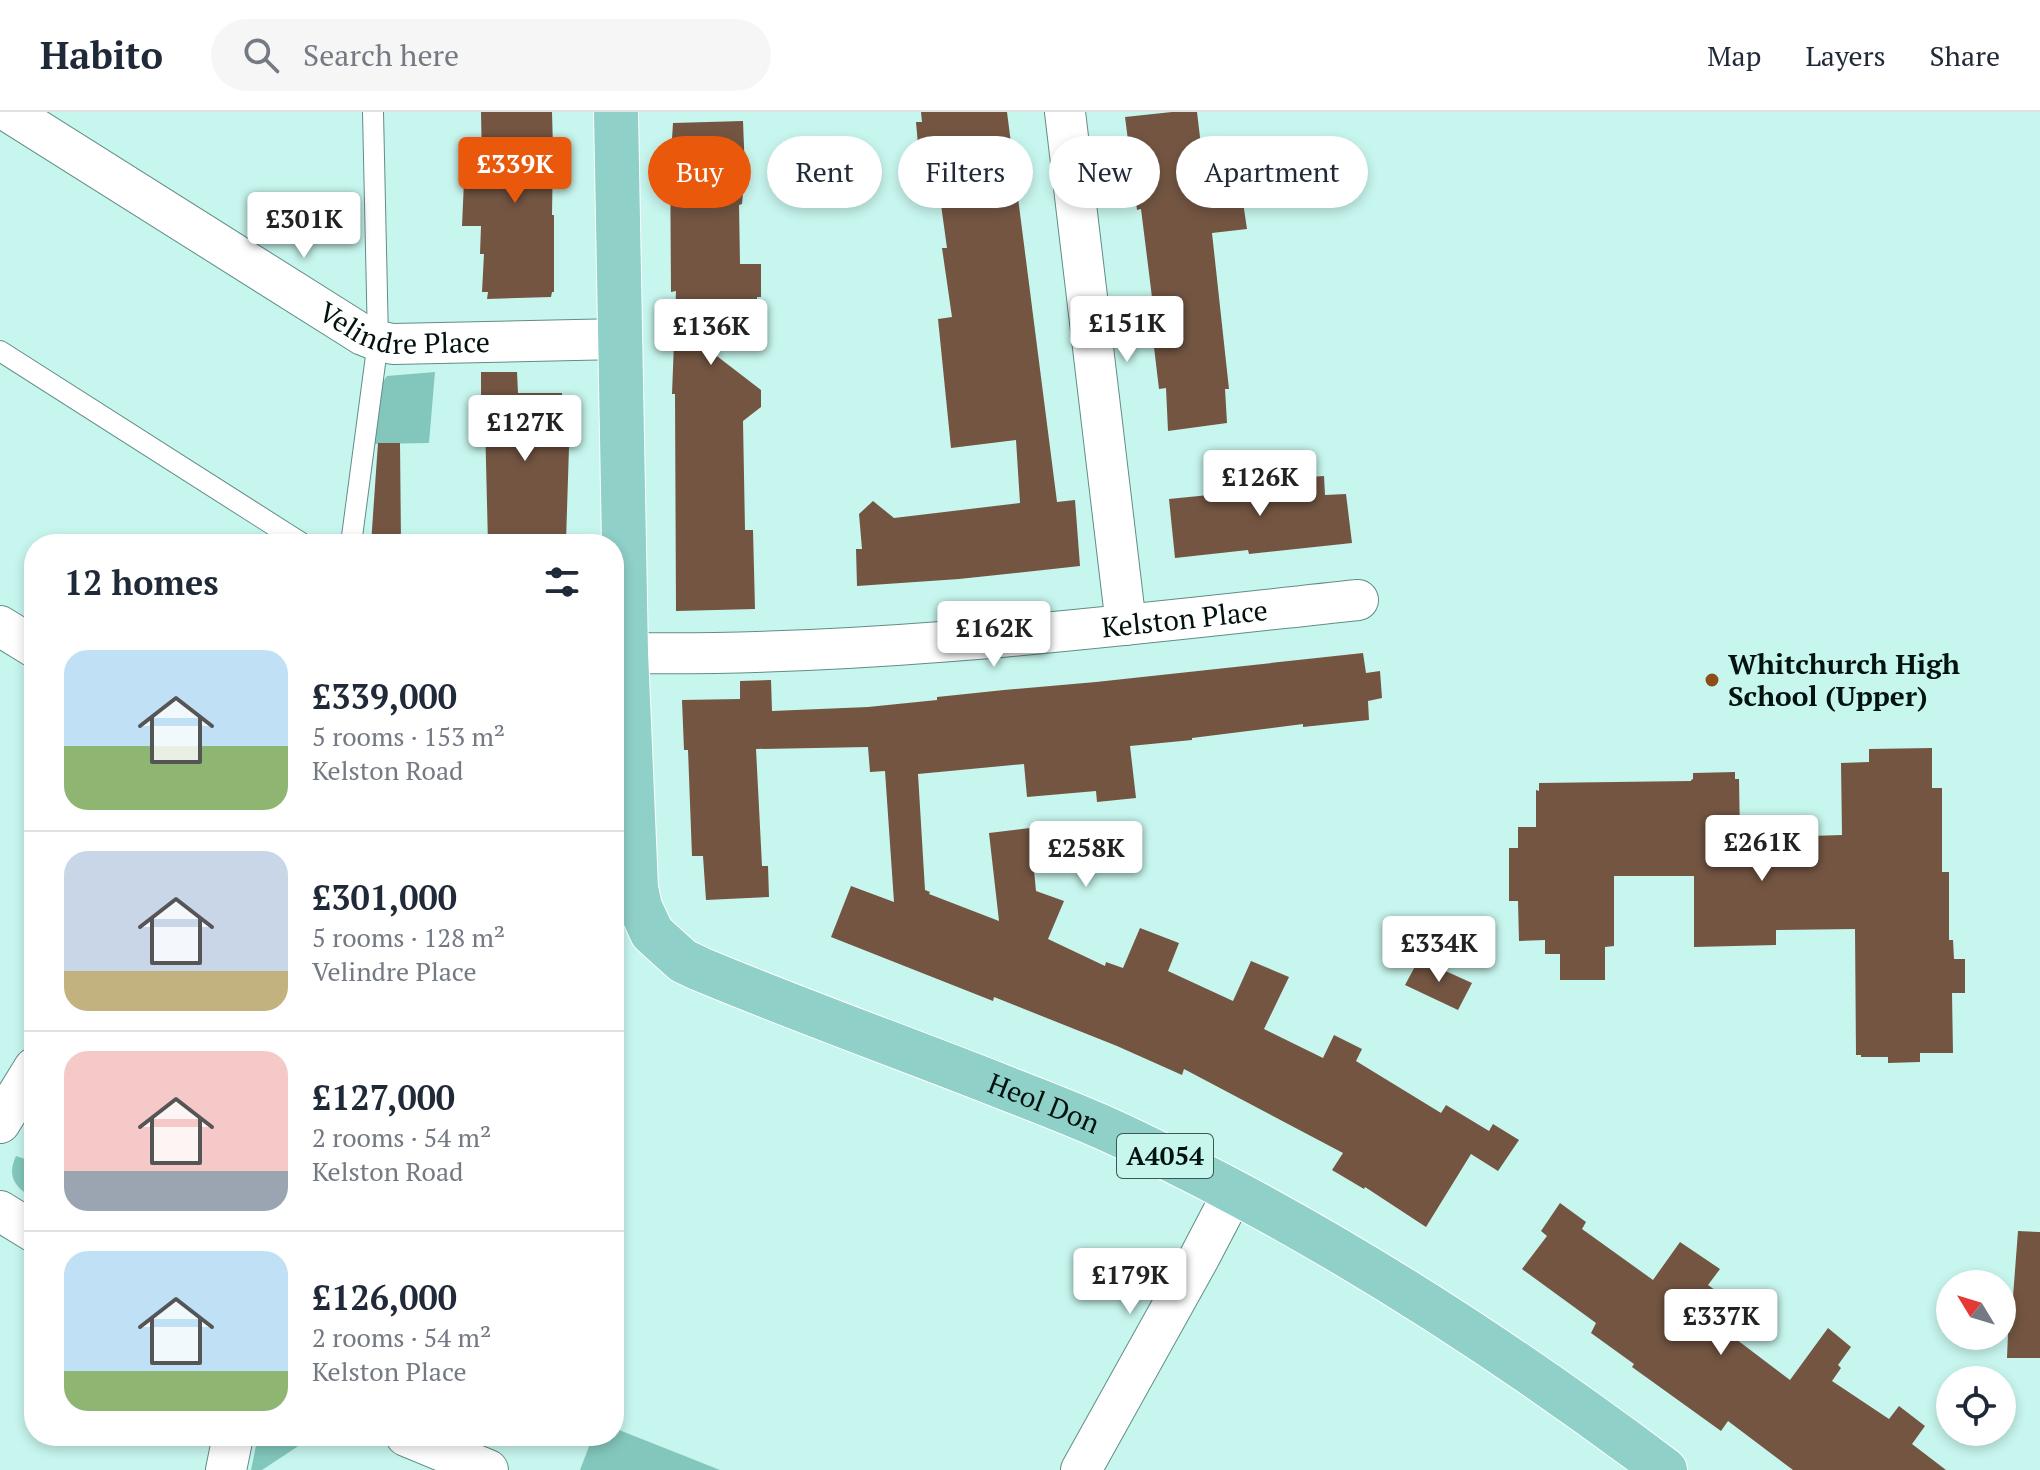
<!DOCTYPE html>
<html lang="en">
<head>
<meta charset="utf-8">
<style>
	:root { --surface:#fff; --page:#f6f6f7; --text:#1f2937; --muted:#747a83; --line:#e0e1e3; --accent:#ea580c }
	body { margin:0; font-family:"PT Serif",serif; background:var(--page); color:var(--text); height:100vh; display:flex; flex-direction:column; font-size:30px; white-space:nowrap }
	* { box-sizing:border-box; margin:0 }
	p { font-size:26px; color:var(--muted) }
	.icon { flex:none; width:44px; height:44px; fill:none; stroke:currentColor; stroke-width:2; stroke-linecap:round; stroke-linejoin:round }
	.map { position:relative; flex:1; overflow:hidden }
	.drawer { position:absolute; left:24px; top:422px; width:600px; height:912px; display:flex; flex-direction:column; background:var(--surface); border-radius:32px; box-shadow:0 4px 12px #0003 }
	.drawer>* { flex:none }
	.hud { position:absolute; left:648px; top:24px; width:760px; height:72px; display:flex; gap:16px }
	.needle { width:52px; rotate:308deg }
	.controls { position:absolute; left:1936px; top:1158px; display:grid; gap:16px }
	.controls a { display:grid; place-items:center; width:80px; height:80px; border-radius:50%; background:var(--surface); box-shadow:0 4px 12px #0003; font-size:40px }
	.price { position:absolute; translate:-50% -68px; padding:0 18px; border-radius:8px; background:#fff; color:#222; font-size:26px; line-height:52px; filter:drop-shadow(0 2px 4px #0008) }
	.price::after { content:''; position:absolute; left:50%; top:48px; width:24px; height:18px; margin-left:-12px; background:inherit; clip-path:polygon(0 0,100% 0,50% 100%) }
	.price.active { background:var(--accent); color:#fff }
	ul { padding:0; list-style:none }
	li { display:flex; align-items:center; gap:24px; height:200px; padding:0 40px }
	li+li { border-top:2px solid var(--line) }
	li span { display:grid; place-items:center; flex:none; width:224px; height:160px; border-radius:24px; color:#555 }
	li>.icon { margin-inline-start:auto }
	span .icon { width:96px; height:96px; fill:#fffc; stroke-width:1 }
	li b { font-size:34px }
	h2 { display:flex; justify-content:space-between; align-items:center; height:96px; padding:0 40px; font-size:34px }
	.tag { padding:0 28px; border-radius:36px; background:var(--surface); box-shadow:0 4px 12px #0003; font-size:28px; line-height:72px }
	.tag.active { background:var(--accent); color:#fff }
	header { display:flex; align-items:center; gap:48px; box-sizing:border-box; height:112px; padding:0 40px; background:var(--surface); border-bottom:2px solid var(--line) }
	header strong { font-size:38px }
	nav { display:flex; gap:44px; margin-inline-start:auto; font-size:28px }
	.search { width:560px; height:72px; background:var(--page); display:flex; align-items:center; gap:20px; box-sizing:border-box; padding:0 28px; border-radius:44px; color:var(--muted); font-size:30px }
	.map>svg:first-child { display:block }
	.green { fill:#83c7bc }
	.building { fill:#735542 }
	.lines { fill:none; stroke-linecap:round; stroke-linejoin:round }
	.lane-casing { stroke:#618d86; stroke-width:22 }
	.street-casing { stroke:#618d86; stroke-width:42 }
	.primary-casing { stroke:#fff; stroke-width:46 }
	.lane { stroke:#fff; stroke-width:20 }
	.street { stroke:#fff; stroke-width:40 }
	.primary { stroke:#8fd0c8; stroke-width:44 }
	.poi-dot { fill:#8d4c18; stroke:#c7f6ee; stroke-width:3 }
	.labels { text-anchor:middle; stroke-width:8; stroke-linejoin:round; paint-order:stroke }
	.shield { fill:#c7f6ee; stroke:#3d5652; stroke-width:2 }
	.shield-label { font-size:26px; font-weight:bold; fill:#02120f }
	.street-label { font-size:28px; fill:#02120f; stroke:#c7f6ee }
	.poi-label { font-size:28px; font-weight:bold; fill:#02120f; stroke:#c7f6ee; text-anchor:start }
</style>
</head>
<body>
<header>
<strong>Habito</strong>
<div class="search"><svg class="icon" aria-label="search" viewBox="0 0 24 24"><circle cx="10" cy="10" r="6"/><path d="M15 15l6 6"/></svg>Search here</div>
<nav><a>Map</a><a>Layers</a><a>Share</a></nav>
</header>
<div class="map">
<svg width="2040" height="1358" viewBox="0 0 2040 1358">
	<rect width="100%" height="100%" fill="#c7f6ee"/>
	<!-- green -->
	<g class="green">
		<polygon points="435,260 429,331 372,332 382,271 387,264"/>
		<path d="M16 1044 34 1050V1087C16 1076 6 1065 16 1044Z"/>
		<polygon points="614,1316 720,1358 580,1358 593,1324 614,1324"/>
		<polygon points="258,1324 311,1324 309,1327 262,1358 251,1358"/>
	</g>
	<!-- building -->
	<g class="building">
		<polygon points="481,0 552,0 553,37 552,103 554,103 554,180 552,180 551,185 487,187 488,180 482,180 484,142 480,142 481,114 462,114 464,69 478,69 478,53 482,53"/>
		<polygon points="921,0 1007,0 1057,390 1075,388 1080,454 959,467 857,474 856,437 862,437 859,402 873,389 894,406 1020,391 1016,328 951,336 938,207 952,205 942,136 947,136 934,42 919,44 916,10 922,10"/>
		<polygon points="1172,0 1197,0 1207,84 1245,80 1244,97 1247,117 1212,121 1229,277 1225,277 1227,311 1168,319 1166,276 1159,277 1151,210 1155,210 1148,153 1141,97 1137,98 1125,5"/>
		<polygon points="743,9 745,60 742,92 739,93 740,152 761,152 761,185 757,185 756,233 709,238 761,278 761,295 743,309 745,418 753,418 755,497 676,499 675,282 672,282 676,179 671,180 670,27 672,27 673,11"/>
		<polygon points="481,260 517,260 518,281 562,281 562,304 570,304 566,429 562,429 562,432 488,432 485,309 481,310"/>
		<polygon points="378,331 400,331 401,432 371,432"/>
		<polygon points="1324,364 1325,383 1346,382 1352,431 1249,442 1248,438 1175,446 1169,387 1209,383 1208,372"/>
		<polygon points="1363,541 1366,561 1380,559 1382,586 1368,589 1369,608 1303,615 1303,612 1192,626 1192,628 1130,634 1136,686 1097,690 1096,679 1027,685 1024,652 918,662 925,778 930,780 929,782 999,809 989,721 1030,716 1036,779 1064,789 1048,827 1105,854 1106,850 1123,856 1140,816 1179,831 1168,859 1233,889 1251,849 1289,865 1264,917 1323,946 1334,923 1362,937 1356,949 1441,1001 1446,993 1489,1019 1493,1012 1519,1028 1498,1059 1471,1042 1426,1115 1365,1075 1364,1077 1332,1058 1343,1041 1184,957 1182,963 1117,934 994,885 993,889 831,825 851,774 894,790 885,659 870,660 868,635 756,637 762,754 768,754 769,785 706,788 703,744 692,744 688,638 684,638 682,588 740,587 740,569 771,568 772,599 868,595 937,588 937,585 1004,578 1096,570"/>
		<polygon points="1932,636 1932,676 1942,676 1942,760 1949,760 1949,828 1953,828 1954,847 1965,847 1965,881 1952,881 1953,941 1920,941 1920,950 1888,951 1888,945 1861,945 1861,943 1856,943 1855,817 1776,818 1776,833 1694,835 1694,764 1614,764 1614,834 1605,835 1605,868 1560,868 1560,842 1545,842 1545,828 1519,829 1518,789 1509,789 1509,736 1518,736 1518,715 1536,715 1536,678 1539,679 1539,671 1691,669 1691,668 1693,667 1693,661 1735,660 1735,667 1739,667 1740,726 1842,723 1841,651 1869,650 1869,637"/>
		<polygon points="1419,847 1472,871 1458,898 1405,873"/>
		<polygon points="1560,1091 1586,1110 1582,1117 1653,1168 1680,1130 1720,1157 1708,1173 1740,1196 1724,1218 1790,1268 1828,1216 1851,1235 1838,1253 1841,1256 1832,1269 1889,1307 1899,1294 1925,1314 1912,1332 1946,1358 1793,1358 1728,1309 1721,1319 1632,1255 1634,1252 1591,1221 1596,1211 1522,1157 1547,1124 1541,1119"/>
		<polygon points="2018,1119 2040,1120 2040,1246 2007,1246 2009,1197 2012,1198"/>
	</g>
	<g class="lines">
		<!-- lane casing -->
		<g class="lane-casing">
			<g id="lane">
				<polyline points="0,239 303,432"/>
				<polyline points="351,432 378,229 373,0"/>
			</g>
		</g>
		<!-- street casing -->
		<g class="street-casing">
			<g id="street">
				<path id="s1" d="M9 0 363 223 378 229 393 232 620 227"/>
				<polyline points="1065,0 1126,513"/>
				<polyline points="0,514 34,535"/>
				<path id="s2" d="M626 541C871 545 1115 514 1358 488"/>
				<polyline points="0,1011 34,956"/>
				<polyline points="0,1099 34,1120"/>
				<polyline points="406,1324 488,1358"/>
				<polyline points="226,1358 233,1324"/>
				<polyline points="1081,1358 1199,1146 1234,1079"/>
			</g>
		</g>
		<!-- primary casing -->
		<g class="primary-casing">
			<g id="primary">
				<path id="s3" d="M616 0 626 541 636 776 640 795 652 821 683 849 700 857C798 898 899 934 998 973 1041 990 1085 1006 1126 1026 1318 1116 1496 1231 1665 1358"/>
			</g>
		</g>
		<!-- lane -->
		<use href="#lane" class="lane"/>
		<!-- street -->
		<use href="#street" class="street"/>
		<!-- primary -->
		<use href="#primary" class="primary"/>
	</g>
	<!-- markers -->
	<circle class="poi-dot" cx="1712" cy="568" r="8"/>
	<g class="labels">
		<!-- shield labels -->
		<rect class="shield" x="1117" y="1022" width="96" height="44" rx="6"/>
		<g class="shield-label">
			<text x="1165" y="1053">A4054</text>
		</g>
		<!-- street labels -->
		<g class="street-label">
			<text dy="10" stroke="none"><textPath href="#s1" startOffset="458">Velindre Place</textPath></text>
			<text dy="10" stroke="none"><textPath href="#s2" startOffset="560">Kelston Place</textPath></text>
			<text dy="10" stroke="none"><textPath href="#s3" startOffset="1254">Heol Don</textPath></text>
		</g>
		<!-- poi labels -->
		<g class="poi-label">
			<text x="1728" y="562">Whitchurch High<tspan x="1728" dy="32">School (Upper)</tspan></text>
		</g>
	</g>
</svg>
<div class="controls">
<a><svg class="needle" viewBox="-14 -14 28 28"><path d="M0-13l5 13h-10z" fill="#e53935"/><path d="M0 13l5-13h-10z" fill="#747a83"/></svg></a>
<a><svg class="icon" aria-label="locate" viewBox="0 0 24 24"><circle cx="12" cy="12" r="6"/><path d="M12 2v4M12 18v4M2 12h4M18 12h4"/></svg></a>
</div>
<b class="price active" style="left:515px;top:93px">£339K</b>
<b class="price" style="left:304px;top:148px">£301K</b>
<b class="price" style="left:1127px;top:252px">£151K</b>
<b class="price" style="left:711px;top:255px">£136K</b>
<b class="price" style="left:525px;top:351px">£127K</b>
<b class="price" style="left:1260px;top:406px">£126K</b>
<b class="price" style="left:994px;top:557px">£162K</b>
<b class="price" style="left:1762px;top:771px">£261K</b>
<b class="price" style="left:1086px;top:777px">£258K</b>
<b class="price" style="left:1439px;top:872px">£334K</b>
<b class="price" style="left:1130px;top:1204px">£179K</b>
<b class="price" style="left:1721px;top:1245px">£337K</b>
<div class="hud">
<a class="tag active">Buy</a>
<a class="tag">Rent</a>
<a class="tag">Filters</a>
<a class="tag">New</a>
<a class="tag">Apartment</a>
</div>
<section class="drawer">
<h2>12 homes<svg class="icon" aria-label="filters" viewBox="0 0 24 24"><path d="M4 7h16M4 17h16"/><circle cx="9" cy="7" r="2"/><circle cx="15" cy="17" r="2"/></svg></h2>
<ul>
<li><span style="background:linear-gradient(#bfe0f5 60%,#8fb573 0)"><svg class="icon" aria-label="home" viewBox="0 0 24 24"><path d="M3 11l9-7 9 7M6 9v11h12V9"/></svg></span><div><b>£339,000</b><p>5 rooms · 153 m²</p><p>Kelston Road</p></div></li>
<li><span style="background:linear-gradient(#c9d6e8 75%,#c2b280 0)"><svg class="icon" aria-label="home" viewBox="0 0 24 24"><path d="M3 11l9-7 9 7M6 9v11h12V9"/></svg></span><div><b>£301,000</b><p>5 rooms · 128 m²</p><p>Velindre Place</p></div></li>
<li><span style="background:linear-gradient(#f6c9c9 75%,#9aa5b1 0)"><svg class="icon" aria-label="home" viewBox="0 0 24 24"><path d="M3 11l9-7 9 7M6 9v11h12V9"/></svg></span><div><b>£127,000</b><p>2 rooms · 54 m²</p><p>Kelston Road</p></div></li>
<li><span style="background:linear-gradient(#bfe0f5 75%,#8fb573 0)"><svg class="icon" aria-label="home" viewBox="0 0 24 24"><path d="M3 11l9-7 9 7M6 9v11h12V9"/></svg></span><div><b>£126,000</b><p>2 rooms · 54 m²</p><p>Kelston Place</p></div></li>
</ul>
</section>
</div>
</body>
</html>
